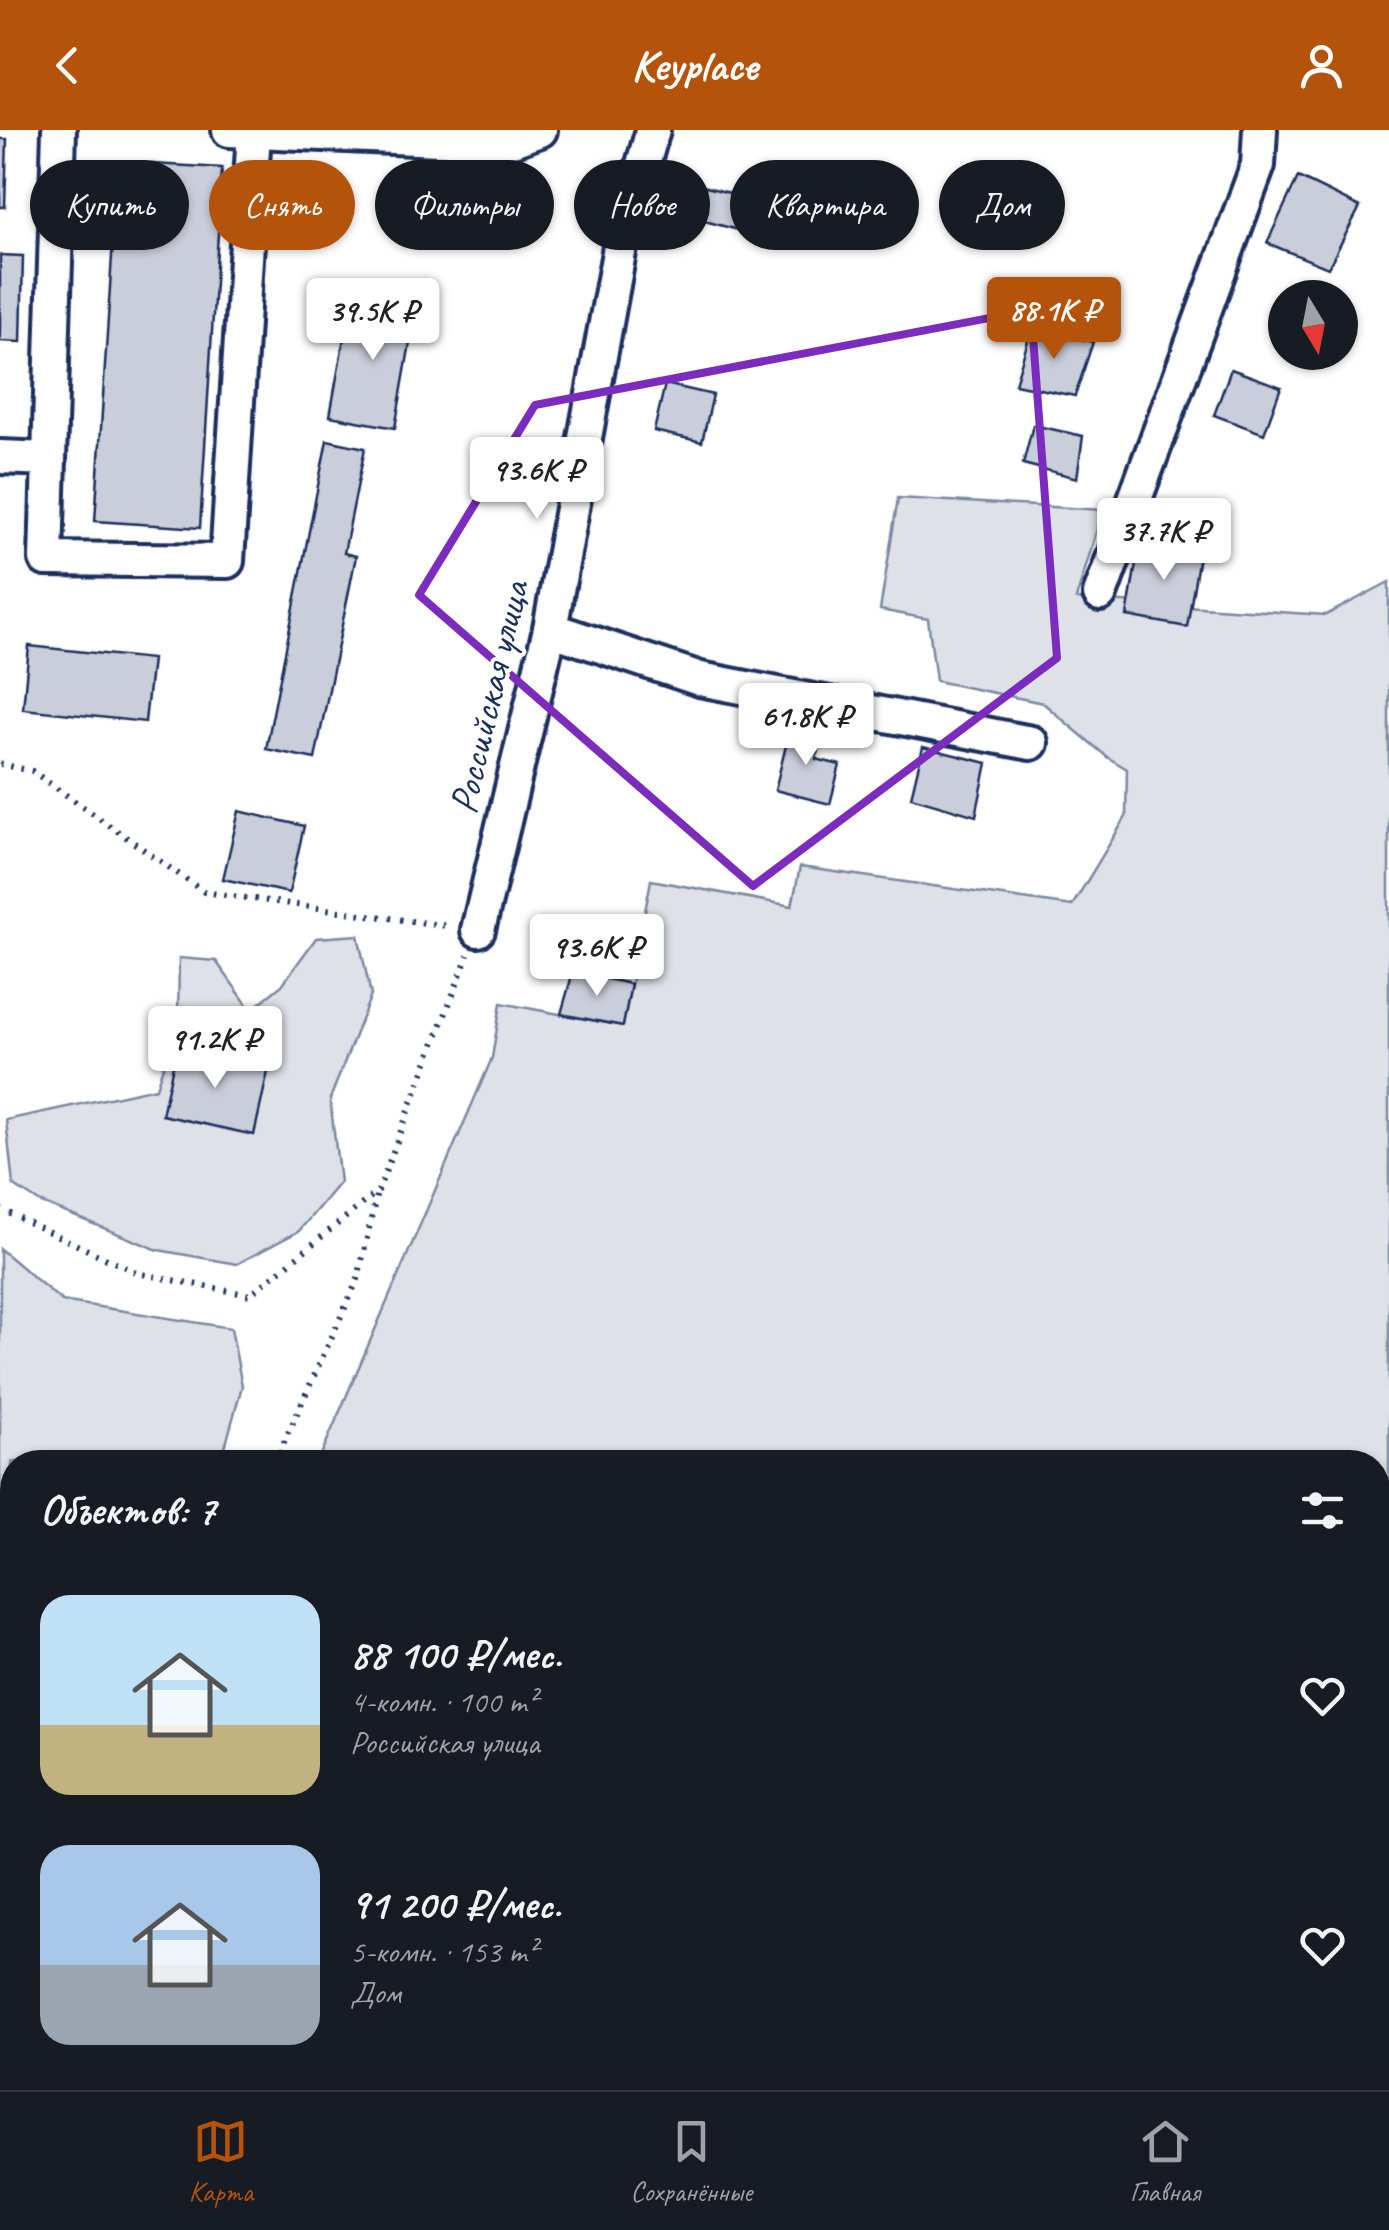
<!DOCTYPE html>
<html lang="ru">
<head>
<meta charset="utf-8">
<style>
	:root { --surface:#171b24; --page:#20242c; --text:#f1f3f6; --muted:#9ea1a6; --line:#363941; --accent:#b45309 }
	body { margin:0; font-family:Caveat,sans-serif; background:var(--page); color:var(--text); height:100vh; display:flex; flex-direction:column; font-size:38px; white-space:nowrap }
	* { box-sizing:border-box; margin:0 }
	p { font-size:32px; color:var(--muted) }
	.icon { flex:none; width:55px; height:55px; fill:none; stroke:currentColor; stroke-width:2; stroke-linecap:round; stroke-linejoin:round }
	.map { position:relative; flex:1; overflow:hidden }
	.sheet { position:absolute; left:0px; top:1320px; width:1390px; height:640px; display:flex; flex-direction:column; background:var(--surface); border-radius:40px 40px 0 0; box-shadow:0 2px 8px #0004 }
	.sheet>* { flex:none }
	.banner { position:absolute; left:30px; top:30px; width:1330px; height:90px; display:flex; gap:20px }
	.needle { width:65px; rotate:170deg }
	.fabs { position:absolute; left:1268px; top:150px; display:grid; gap:20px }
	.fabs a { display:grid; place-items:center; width:90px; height:90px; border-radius:50%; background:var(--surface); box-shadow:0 2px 8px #0004; font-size:50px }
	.price { position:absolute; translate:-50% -85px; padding:0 22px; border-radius:10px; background:#fff; color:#222; font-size:32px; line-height:65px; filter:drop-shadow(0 2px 5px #0008) }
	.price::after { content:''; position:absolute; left:50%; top:60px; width:30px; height:22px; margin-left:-15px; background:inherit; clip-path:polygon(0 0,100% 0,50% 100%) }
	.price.active { background:var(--accent); color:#fff }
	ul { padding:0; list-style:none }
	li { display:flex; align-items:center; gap:30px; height:250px; padding:0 40px }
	li span { display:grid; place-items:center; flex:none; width:280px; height:200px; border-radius:30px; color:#555 }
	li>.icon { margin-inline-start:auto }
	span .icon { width:120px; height:120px; fill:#fffc; stroke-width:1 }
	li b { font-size:42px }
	h2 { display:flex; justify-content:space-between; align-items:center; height:120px; padding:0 40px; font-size:42px }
	.chip { padding:0 35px; border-radius:45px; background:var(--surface); box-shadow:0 2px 8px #0004; font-size:35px; line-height:90px }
	.chip.active { background:var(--accent); color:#fff }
	header { display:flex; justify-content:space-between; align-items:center; height:130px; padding:0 40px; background:var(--accent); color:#fff; font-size:45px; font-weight:700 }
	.menu { display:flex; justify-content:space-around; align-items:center; height:140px; border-top:2px solid var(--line); background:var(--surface); font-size:28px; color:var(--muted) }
	.menu a { display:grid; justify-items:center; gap:5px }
	.menu .active { color:var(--accent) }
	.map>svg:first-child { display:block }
	.green { fill:#dee1e7; stroke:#7c88a2; stroke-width:2.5 }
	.building { fill:#caceda; stroke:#1b2f5e; stroke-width:2.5 }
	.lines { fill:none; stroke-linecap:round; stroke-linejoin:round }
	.minor-casing { stroke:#1b2f5e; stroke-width:40 }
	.path { stroke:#1b2f5e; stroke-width:6; stroke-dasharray:2.5 8; stroke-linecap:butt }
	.minor { stroke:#fff; stroke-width:32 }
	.marked { fill:none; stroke:#7b2cbf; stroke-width:8; stroke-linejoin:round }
	.labels { text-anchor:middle; stroke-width:8; stroke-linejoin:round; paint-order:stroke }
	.street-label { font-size:40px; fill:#1b2f5e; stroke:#fff }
</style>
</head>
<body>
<header><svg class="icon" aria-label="back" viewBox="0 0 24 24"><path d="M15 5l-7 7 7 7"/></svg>Keyplace<svg class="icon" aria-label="person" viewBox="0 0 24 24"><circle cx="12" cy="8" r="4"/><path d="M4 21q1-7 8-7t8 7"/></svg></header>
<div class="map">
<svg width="1389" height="1960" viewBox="0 0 1389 1960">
	<rect width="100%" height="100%" fill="#fff"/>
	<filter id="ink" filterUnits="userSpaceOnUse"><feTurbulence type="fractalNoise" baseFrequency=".01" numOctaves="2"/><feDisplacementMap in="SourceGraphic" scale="20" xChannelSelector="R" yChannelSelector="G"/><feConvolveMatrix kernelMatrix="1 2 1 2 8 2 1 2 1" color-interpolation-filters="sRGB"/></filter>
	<g filter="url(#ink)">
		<!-- green -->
		<g class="green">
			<polygon points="898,368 1103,380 1076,469 1326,485 1389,452 1389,1960 666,1960 644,1948 1378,1948 1378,1332 318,1332 492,928 501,873 623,896 651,750 792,776 800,737 1072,776 1126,687 1127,639 1107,627 1043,573 936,551 928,489 880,480"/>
			<polygon points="358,805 371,865 330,969 340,1052 299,1101 237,1134 158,1120 39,1072 13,1055 6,990 156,958 178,890 179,828 216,831 251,880 282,855 316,808"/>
			<polygon points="0,1119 62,1171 231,1198 242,1256 221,1332 12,1332 12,1632 0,1636"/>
			<polygon points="0,1862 12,1866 12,1928 0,1924"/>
			<polygon points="68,1948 198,1948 210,1960 92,1960"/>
		</g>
		<!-- building -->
		<g class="building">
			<polygon points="0,9 7,9 5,77 0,77"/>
			<polygon points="476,26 494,31 488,58 470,54"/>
			<polygon points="118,32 222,38 200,398 95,391"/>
			<polygon points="1298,47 1360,77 1328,138 1267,113"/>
			<polygon points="691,53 764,72 756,105 683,85"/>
			<polygon points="0,125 23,126 21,212 0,211"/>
			<polygon points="351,168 416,179 395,298 330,286"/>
			<polygon points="1032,197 1093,212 1075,266 1015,254"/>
			<polygon points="1231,239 1281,257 1264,304 1214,285"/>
			<polygon points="665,254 713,265 702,312 654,301"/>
			<polygon points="1033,295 1083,306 1077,348 1023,334"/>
			<polygon points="327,310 365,318 344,423 356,426 315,629 266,619"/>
			<polygon points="1140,410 1200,420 1187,497 1127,486"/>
			<polygon points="29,516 152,529 145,592 23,579"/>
			<polygon points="791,595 822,603 816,629 840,635 830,674 775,660"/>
			<polygon points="923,617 987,633 976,686 911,667"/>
			<polygon points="239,681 304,696 289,763 223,749"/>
			<polygon points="573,842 631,854 623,896 561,884"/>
			<polygon points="177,917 269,937 254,1005 162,985"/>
		</g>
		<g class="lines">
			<!-- minor casing -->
			<g class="minor-casing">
				<g id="minor">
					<polyline points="229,0 507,12 540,0"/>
					<polyline points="0,327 49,329 46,429 227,431 254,2"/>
					<polyline points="49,329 59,0"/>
					<polyline points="1100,464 1258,35 1260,0"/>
					<polyline points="550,499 700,549 1031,613"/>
					<polyline points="478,800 550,499 622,106 653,0"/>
				</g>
			</g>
			<!-- path -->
			<g class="path">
				<polyline points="0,634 32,641 204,762 447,796"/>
				<polyline points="0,1079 137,1143 250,1165 378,1061 468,825"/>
				<polyline points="275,1332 358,1149 377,1062"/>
				<polyline points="236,1948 238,1960"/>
				<polyline points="489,1948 495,1960"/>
			</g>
			<!-- minor -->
			<use href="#minor" class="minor"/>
		</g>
	</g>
	<!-- marked area -->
	<path class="marked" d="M1031 180 1057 528 753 756 419 465 535 275Z"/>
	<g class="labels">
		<!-- street labels -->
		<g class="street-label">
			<text transform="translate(488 567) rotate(-77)" y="14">Российская улица</text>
		</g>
	</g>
</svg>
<div class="fabs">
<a><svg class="needle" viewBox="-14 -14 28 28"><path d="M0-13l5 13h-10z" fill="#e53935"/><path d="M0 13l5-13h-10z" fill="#9ea1a6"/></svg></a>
</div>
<b class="price active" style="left:1054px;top:232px">88.1K ₽</b>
<b class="price" style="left:373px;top:233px">39.5K ₽</b>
<b class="price" style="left:537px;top:392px">93.6K ₽</b>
<b class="price" style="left:1164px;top:453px">37.7K ₽</b>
<b class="price" style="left:806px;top:638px">61.8K ₽</b>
<b class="price" style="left:597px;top:869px">93.6K ₽</b>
<b class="price" style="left:215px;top:961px">91.2K ₽</b>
<div class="banner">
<a class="chip">Купить</a>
<a class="chip active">Снять</a>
<a class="chip">Фильтры</a>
<a class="chip">Новое</a>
<a class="chip">Квартира</a>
<a class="chip">Дом</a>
</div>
<section class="sheet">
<h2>Объектов: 7<svg class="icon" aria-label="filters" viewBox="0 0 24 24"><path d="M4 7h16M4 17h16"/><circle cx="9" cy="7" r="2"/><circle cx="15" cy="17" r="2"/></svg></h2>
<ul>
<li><span style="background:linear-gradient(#bfe0f5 65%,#c2b280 0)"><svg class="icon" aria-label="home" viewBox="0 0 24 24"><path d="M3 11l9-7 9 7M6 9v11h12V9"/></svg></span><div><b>88 100 ₽/мес.</b><p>4-комн. · 100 m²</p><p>Российская улица</p></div><svg class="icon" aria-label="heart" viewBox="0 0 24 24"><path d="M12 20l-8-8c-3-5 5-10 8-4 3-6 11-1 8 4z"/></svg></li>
<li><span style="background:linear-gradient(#a9c7e8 60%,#9aa5b1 0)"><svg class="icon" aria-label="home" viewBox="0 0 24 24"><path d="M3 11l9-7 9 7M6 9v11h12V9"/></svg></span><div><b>91 200 ₽/мес.</b><p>5-комн. · 153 m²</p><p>Дом</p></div><svg class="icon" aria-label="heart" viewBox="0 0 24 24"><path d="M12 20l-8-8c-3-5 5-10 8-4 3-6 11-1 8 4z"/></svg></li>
</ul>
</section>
</div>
<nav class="menu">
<a class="active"><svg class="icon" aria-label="map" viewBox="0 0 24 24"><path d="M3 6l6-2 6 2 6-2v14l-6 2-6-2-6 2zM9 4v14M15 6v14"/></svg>Карта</a>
<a><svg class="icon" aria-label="saved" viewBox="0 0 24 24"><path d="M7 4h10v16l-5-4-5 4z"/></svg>Сохранённые</a>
<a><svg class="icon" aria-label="home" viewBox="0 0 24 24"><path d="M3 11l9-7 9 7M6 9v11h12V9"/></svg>Главная</a>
</nav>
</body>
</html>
